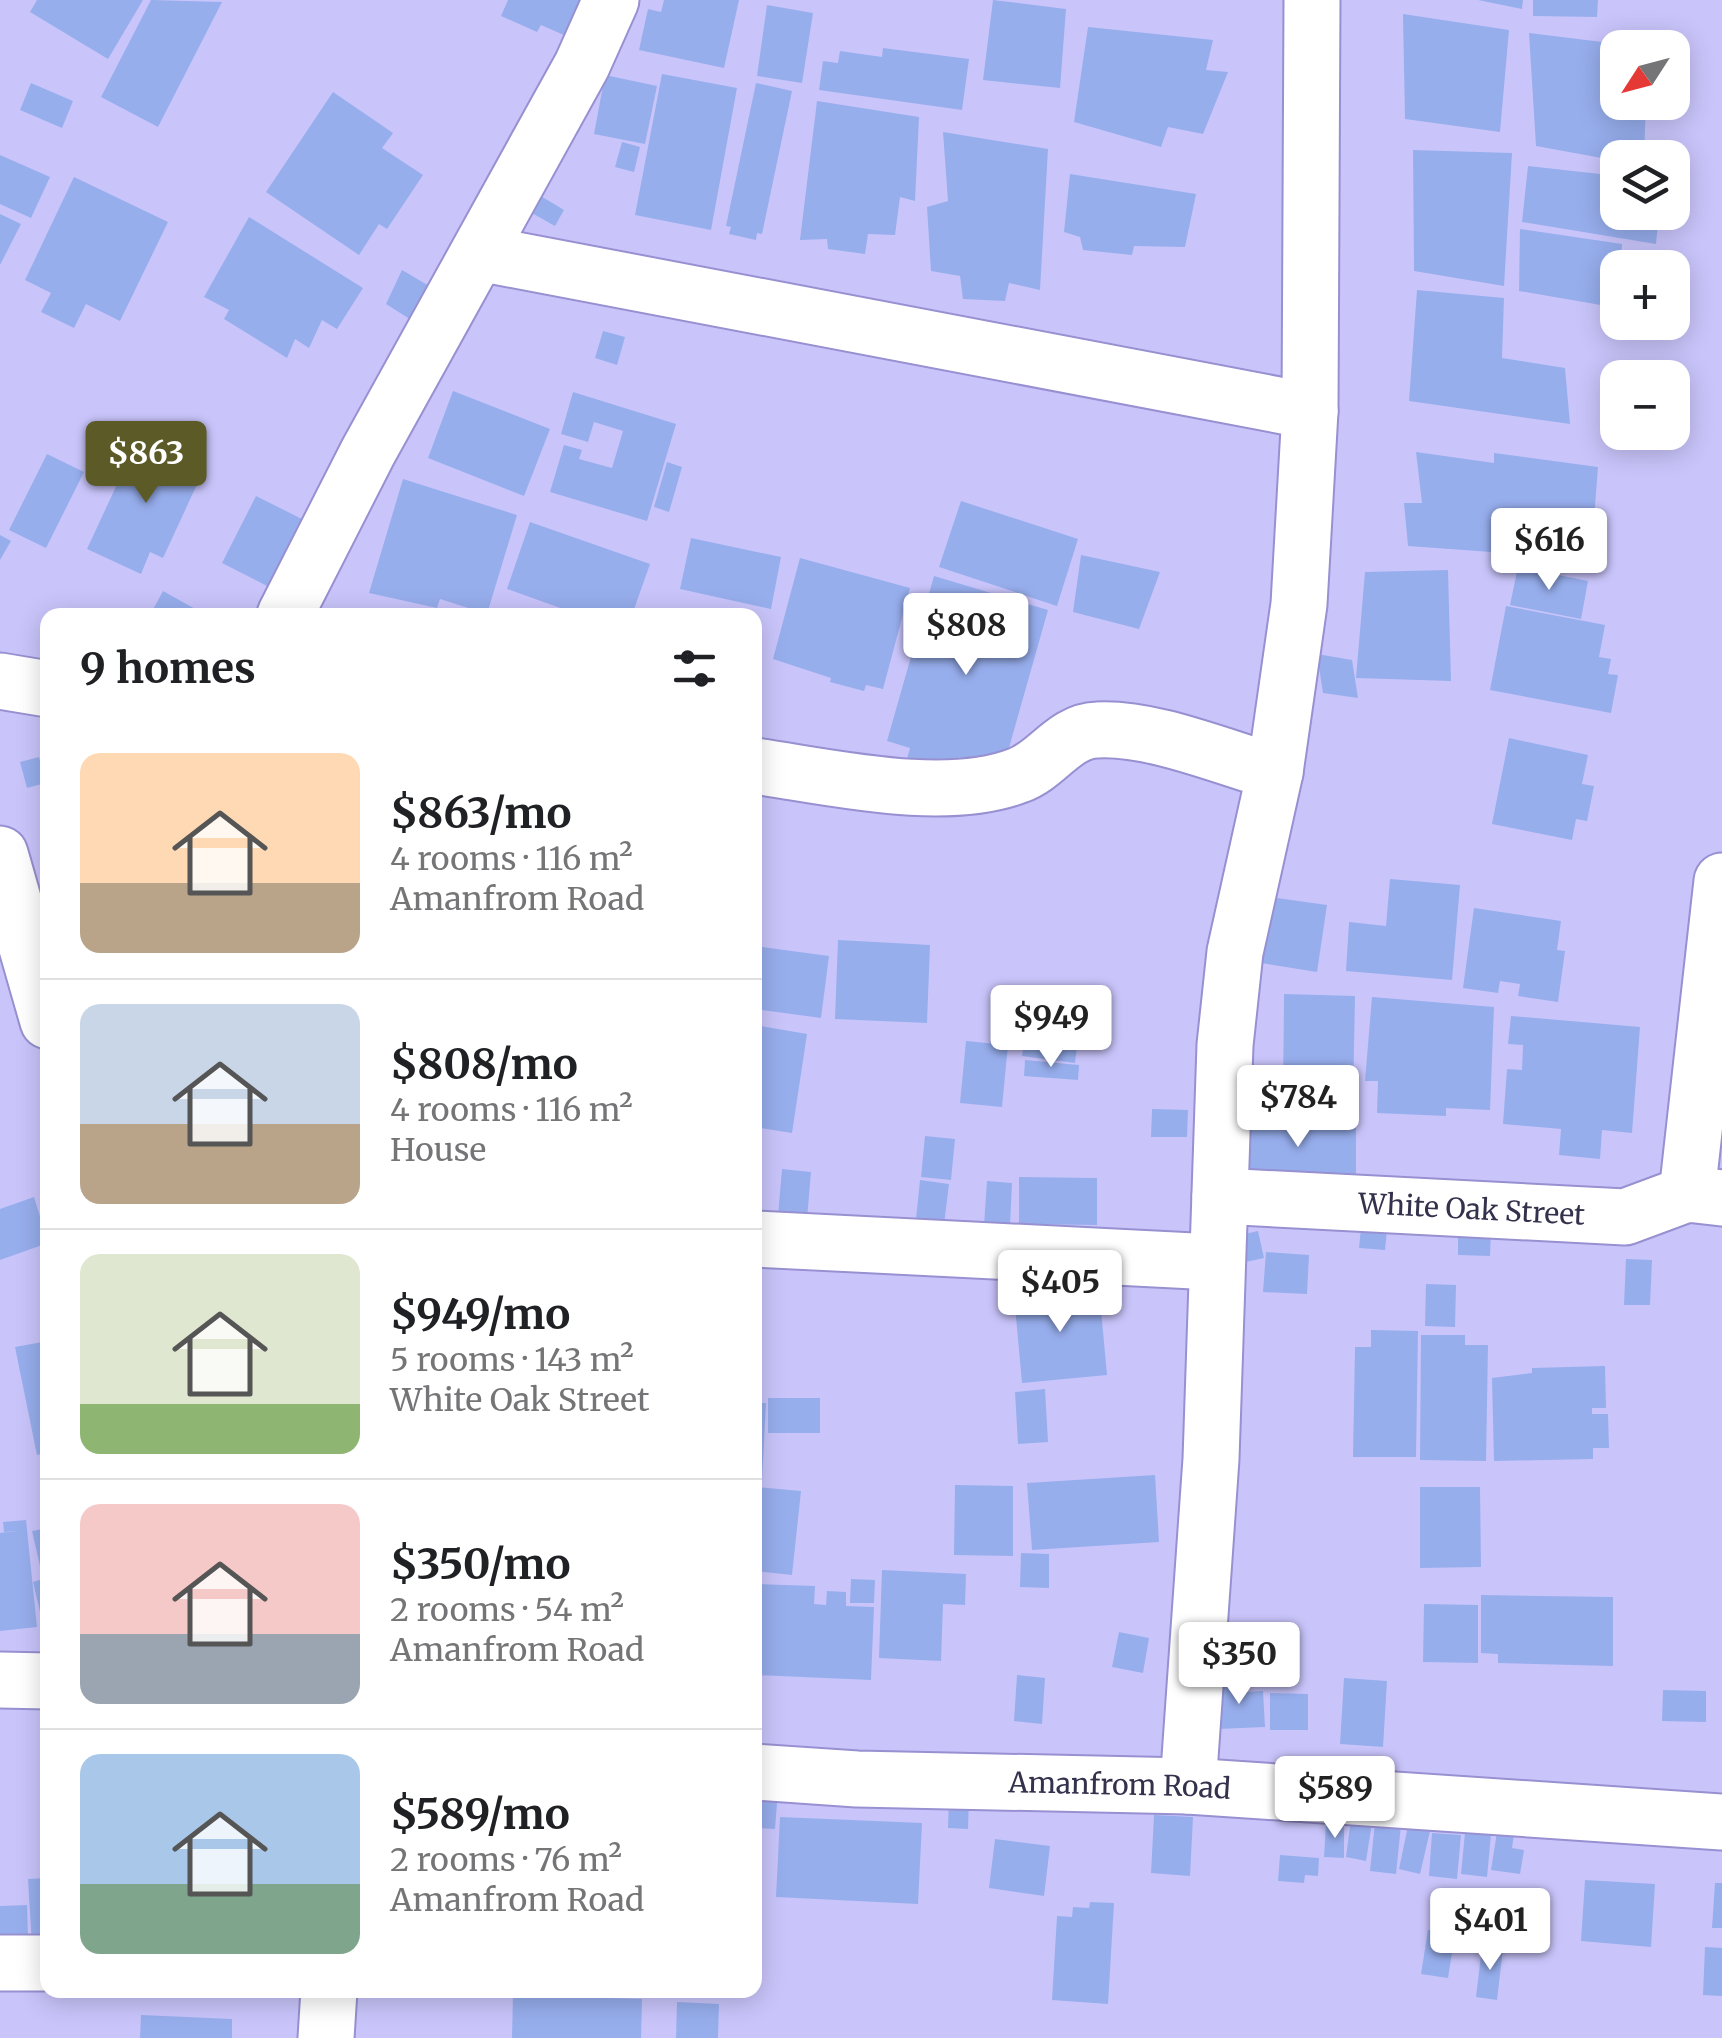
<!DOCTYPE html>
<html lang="en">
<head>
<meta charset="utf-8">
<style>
	:root { --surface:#fff; --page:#f2f2f2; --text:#202124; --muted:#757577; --line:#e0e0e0; --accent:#5c5b28 }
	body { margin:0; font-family:Merriweather,serif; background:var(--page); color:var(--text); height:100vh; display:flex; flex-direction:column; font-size:38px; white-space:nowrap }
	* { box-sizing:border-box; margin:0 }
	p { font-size:32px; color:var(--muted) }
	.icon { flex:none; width:55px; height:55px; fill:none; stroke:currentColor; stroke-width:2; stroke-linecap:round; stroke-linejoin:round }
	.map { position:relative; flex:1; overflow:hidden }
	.sheet { position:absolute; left:40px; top:608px; width:722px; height:1390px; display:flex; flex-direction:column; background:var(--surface); border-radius:20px; box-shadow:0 5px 25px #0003 }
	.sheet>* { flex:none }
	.needle { width:65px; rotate:234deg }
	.controls { position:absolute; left:1600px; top:30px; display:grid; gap:20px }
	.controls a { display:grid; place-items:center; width:90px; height:90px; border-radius:20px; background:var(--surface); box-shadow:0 5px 25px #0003; font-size:50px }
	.price { position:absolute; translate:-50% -85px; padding:0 22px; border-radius:10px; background:#fff; color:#222; font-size:32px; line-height:65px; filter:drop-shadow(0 2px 5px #0008) }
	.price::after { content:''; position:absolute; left:50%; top:60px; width:30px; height:22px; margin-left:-15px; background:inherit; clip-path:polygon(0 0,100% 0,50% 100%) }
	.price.active { background:var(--accent); color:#fff }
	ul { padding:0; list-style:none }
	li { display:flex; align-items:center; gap:30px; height:250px; padding:0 40px }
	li+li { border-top:2px solid var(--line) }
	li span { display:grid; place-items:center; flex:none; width:280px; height:200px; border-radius:20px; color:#555 }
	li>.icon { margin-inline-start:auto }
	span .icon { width:120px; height:120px; fill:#fffc; stroke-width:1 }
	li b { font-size:42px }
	h2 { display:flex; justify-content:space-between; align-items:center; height:120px; padding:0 40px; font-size:42px }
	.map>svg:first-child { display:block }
	.building { fill:#97aeed }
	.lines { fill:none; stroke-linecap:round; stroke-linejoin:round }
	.minor-casing { stroke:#9790d1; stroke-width:59 }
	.minor { stroke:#fff; stroke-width:55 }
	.labels { text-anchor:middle; stroke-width:8; stroke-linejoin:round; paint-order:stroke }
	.street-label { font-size:28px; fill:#34314c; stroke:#c9c5fb }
</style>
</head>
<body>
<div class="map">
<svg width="1722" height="2038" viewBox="0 0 1722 2038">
	<rect width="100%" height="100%" fill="#c9c5fb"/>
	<!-- building -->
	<g class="building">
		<polygon points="37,0 143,0 108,59 30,12"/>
		<polygon points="151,0 222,2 158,127 101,97"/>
		<polygon points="508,0 581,0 566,36 541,25 537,32 501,16"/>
		<polygon points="664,0 739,0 724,68 639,50 648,9 661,12"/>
		<polygon points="993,0 1066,9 1060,88 983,80"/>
		<polygon points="1478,0 1523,0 1522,9"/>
		<polygon points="1533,0 1598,0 1597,17 1533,16"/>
		<polygon points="767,5 813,13 802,83 757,76"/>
		<polygon points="1403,14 1509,30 1500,132 1405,119"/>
		<polygon points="1088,27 1213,40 1206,70 1228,72 1203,134 1168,127 1161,147 1074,122"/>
		<polygon points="1529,33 1627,45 1618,48 1618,102 1646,102 1644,158 1618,161 1536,146"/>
		<polygon points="883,48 969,59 962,110 819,90 823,61 838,63 840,51 882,57"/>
		<polygon points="662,74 737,88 711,230 635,215"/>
		<polygon points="605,75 657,86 645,144 594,134"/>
		<polygon points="31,83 73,101 62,128 20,110"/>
		<polygon points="756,83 792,91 762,234 757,233 756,240 729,234 731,227 726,226"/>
		<polygon points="333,92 393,133 382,148 423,175 387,229 379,224 359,255 266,192"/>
		<polygon points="817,101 919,117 915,201 900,197 895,235 868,234 865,254 828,249 827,239 800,240"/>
		<polygon points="943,132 1048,149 1040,290 1009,283 1005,301 963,299 960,276 931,271 927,207 948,201"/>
		<polygon points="622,142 640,147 634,172 615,167"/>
		<polygon points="1413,150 1512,153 1504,286 1414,271"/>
		<polygon points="0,155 50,177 31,218 0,204"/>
		<polygon points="1528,166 1618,176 1618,212 1659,212 1656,244 1522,222"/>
		<polygon points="1070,174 1196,194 1185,247 1134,246 1132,255 1083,250 1080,237 1064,232"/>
		<polygon points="74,177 168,222 120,321 86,304 74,328 41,312 51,293 25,280"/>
		<polygon points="539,195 564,210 555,226 530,212"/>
		<polygon points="0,214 21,224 0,265"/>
		<polygon points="249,217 363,288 337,329 322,320 309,348 295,339 287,358 224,319 229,310 204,297"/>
		<polygon points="1520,229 1622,244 1618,308 1519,291"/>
		<polygon points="402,270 436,290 416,323 386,304"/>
		<polygon points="1417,290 1504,298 1502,358 1565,368 1570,424 1409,401"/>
		<polygon points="603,331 625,337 617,365 595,358"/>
		<polygon points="453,391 550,429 524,496 428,458"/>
		<polygon points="573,392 676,424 647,521 550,492 564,445 582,450 579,459 612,468 623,431 594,422 588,442 561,434"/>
		<polygon points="139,437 205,467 163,558 150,552 141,574 87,549"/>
		<polygon points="1416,452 1494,463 1494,453 1598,467 1591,559 1408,546 1404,503 1422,503"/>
		<polygon points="47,454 84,472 46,548 9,530"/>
		<polygon points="667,462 682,467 669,512 654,507"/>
		<polygon points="403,479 517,515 487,614 440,599 437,608 369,593"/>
		<polygon points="256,496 302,519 269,587 222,563"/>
		<polygon points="961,501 1078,539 1057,606 939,567"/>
		<polygon points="530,522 650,564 632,615 580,615 507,589"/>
		<polygon points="0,535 11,541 0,560"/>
		<polygon points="691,538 781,557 771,609 680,589"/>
		<polygon points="1081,555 1160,572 1139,629 1073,612"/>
		<polygon points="800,558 910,588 883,689 866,685 864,691 830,682 831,678 773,659"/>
		<polygon points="1518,567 1588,581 1581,619 1510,605"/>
		<polygon points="1448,570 1451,681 1356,678 1365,572"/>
		<polygon points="934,576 1048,610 1003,769 959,757 953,780 905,766 910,748 887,741"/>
		<polygon points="163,591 206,615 150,615"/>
		<polygon points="1506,606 1605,625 1599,657 1611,659 1608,674 1618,675 1611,713 1490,690"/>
		<polygon points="1317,654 1352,660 1358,698 1323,693"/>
		<polygon points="1509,738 1588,755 1582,784 1594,786 1587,821 1576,819 1572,840 1492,824"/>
		<polygon points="39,757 45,783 27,788 20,762"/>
		<polygon points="1390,879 1460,885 1452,980 1346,971 1349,922 1386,926"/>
		<polygon points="1270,897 1327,905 1317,972 1261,963"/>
		<polygon points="1474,908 1561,921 1557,950 1565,951 1558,1002 1518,996 1520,984 1500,981 1498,993 1463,988"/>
		<polygon points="838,940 930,945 927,1023 835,1019"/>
		<polygon points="755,946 829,956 821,1018 755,1009"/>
		<polygon points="1284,994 1355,996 1353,1098 1283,1097"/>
		<polygon points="1372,997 1494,1007 1490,1110 1446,1108 1446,1116 1377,1113 1378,1081 1365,1081"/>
		<polygon points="1511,1016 1640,1027 1632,1133 1602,1130 1600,1159 1559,1155 1561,1129 1503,1124 1507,1069 1522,1070 1523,1045 1508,1044"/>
		<polygon points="755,1025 807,1034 792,1133 755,1127"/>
		<polygon points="1026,1031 1078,1038 1075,1063 1022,1056"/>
		<polygon points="966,1041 1008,1045 1002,1107 960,1103"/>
		<polygon points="1025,1060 1079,1065 1078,1080 1024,1076"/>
		<polygon points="1305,1105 1356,1106 1356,1193 1237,1191 1238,1109 1305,1110"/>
		<polygon points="1152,1109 1188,1110 1187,1137 1151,1137"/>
		<polygon points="925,1136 955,1139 951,1180 921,1177"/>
		<polygon points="782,1169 811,1172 807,1219 778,1216"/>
		<polygon points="1019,1177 1097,1178 1097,1225 1019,1224"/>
		<polygon points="920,1180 949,1184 943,1233 915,1229"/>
		<polygon points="987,1181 1012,1183 1010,1226 984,1225"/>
		<polygon points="34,1197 48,1243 0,1260 0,1209"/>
		<polygon points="1362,1217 1388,1220 1385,1250 1359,1248"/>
		<polygon points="1458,1230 1491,1230 1490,1256 1458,1255"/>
		<polygon points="1258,1231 1264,1258 1241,1263 1236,1236"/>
		<polygon points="1266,1252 1309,1255 1307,1294 1263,1292"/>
		<polygon points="1626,1259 1652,1260 1650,1305 1624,1305"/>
		<polygon points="1426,1284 1456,1285 1455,1327 1425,1326"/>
		<polygon points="1099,1288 1107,1375 1022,1383 1014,1295"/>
		<polygon points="1371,1330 1418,1331 1416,1457 1353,1457 1355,1347 1371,1347"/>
		<polygon points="1421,1335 1465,1335 1465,1345 1488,1345 1486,1461 1420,1460"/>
		<polygon points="48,1341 48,1453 37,1455 15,1347"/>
		<polygon points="1605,1366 1606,1408 1592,1408 1592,1414 1608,1414 1609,1448 1593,1448 1593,1459 1494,1461 1492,1378 1532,1373 1532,1368"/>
		<polygon points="1045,1389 1048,1442 1018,1444 1015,1392"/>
		<rect x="768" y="1398" width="52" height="35"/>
		<polygon points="755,1403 766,1403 762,1481 755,1481"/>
		<polygon points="1155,1475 1159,1542 1032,1550 1027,1483"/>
		<polygon points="955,1485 1013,1486 1013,1556 954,1555"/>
		<polygon points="755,1487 801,1491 792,1575 755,1571"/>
		<polygon points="1420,1487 1480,1487 1481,1567 1420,1568"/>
		<polygon points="26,1520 37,1627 0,1631 0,1533 16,1531 4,1532 3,1522"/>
		<polygon points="48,1528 48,1615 41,1616 33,1582 43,1579 32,1531"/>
		<polygon points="1021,1553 1049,1554 1049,1588 1020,1587"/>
		<polygon points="882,1570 966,1574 965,1605 943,1604 941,1661 879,1658"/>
		<polygon points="851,1579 875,1580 874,1603 850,1603"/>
		<polygon points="755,1584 815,1586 814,1604 826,1605 827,1591 846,1592 846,1606 874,1607 871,1680 755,1675"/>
		<polygon points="1481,1595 1613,1597 1613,1666 1498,1663 1498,1654 1481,1653"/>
		<polygon points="1424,1604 1478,1605 1478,1663 1423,1662"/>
		<polygon points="1119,1632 1149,1638 1143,1673 1112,1667"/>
		<polygon points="1017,1675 1045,1678 1042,1724 1014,1721"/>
		<polygon points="1344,1678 1387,1681 1383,1747 1340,1744"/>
		<polygon points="1246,1683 1246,1692 1263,1691 1265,1727 1218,1729 1216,1684"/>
		<polygon points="1663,1690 1706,1691 1706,1722 1662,1721"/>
		<polygon points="1270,1693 1308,1694 1308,1730 1270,1730"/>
		<polygon points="755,1788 778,1790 775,1829 755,1828"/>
		<polygon points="949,1797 969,1798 968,1829 948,1828"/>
		<polygon points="1154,1815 1193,1817 1190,1876 1151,1873"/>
		<polygon points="780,1817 922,1823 918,1904 776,1897"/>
		<polygon points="1351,1819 1372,1823 1366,1861 1346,1857"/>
		<polygon points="1375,1822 1401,1825 1396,1874 1370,1871"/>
		<polygon points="1466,1822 1492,1824 1487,1877 1461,1874"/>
		<polygon points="1326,1824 1344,1824 1344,1858 1324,1857"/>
		<polygon points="1408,1826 1430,1831 1420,1874 1399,1869"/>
		<polygon points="1497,1832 1514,1834 1512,1848 1524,1850 1520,1874 1491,1870"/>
		<polygon points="1432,1833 1461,1835 1457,1879 1429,1876"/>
		<polygon points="995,1839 1050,1846 1044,1896 989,1888"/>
		<polygon points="1280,1855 1319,1858 1318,1876 1305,1875 1304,1883 1278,1881"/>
		<polygon points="48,1878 48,1945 32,1945 28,1879"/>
		<polygon points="1585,1880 1655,1884 1651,1947 1581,1941"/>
		<polygon points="1715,1883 1722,1883 1722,1928 1712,1928"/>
		<polygon points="1090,1902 1114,1903 1108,2004 1052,2000 1057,1916 1072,1917 1073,1907 1089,1908"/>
		<polygon points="27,1905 28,1941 0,1941 0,1906"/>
		<polygon points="1428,1930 1455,1934 1448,1978 1421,1974"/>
		<polygon points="1482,1947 1503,1949 1497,2000 1476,1997"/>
		<polygon points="1705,1947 1722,1948 1722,1996 1703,1995"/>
		<polygon points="410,1990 495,1990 495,1996 410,1995"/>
		<polygon points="520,1990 609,1990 609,1995 520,1993"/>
		<polygon points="513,1995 642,1999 641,2038 512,2038"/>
		<polygon points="677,2002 719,2004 718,2038 676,2038"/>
		<polygon points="141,2015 232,2019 232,2038 140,2038"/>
	</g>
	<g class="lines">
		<!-- minor casing -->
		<g class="minor-casing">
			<g id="minor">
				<polyline points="479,253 1310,411"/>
				<polyline points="285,615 368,452 582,65 611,0"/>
				<polyline points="0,681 48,689"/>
				<path d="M755 766C831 777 946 804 1019 775 1047 765 1064 731 1097 730 1152 727 1222 757 1275 772"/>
				<polyline points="0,854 48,1021"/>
				<polyline points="1687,1194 1722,881"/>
				<path id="s1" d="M1220 1196 1625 1217 1687 1194 1722 1198"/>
				<polyline points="755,1239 1214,1262"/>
				<polyline points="0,1680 48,1681"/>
				<path id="s2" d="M755 1772 857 1779 1188 1786 1722 1822"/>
				<polyline points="1188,1786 1211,1459 1225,1045 1235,952 1275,772 1299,604 1310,411 1312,0"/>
				<polyline points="0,1963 48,1963"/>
				<polyline points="326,2038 329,1990"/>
			</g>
		</g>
		<!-- minor -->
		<use href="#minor" class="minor"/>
	</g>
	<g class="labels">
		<!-- street labels -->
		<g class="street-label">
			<text dy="10" stroke="none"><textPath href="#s1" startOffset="252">White Oak Street</textPath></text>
			<text dy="10" stroke="none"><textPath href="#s2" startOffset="365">Amanfrom Road</textPath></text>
		</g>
	</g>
</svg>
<div class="controls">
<a><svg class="needle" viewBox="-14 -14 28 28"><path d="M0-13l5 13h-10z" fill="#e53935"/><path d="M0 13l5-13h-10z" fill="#757577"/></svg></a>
<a><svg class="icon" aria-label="layers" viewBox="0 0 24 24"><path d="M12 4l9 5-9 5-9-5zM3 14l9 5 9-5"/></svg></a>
<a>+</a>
<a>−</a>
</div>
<b class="price active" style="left:146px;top:506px">$863</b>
<b class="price" style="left:1549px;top:593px">$616</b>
<b class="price" style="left:966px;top:678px">$808</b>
<b class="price" style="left:1051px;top:1070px">$949</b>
<b class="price" style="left:1298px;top:1150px">$784</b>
<b class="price" style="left:1060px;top:1335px">$405</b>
<b class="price" style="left:1239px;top:1707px">$350</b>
<b class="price" style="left:1335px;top:1841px">$589</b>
<b class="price" style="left:1490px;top:1973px">$401</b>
<section class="sheet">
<h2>9 homes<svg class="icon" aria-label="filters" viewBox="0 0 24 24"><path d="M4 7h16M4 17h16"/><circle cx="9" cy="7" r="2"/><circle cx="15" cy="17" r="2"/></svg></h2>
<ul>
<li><span style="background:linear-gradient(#ffd9b3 65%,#b9a48a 0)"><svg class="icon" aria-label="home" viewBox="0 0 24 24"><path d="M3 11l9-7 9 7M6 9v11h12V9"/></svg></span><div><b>$863/mo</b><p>4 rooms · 116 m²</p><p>Amanfrom Road</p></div></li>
<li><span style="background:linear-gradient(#c9d6e8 60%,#b9a48a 0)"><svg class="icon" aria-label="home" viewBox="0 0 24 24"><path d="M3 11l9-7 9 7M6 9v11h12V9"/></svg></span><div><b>$808/mo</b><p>4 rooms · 116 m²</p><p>House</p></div></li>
<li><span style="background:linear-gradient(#dfe7d0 75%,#8fb573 0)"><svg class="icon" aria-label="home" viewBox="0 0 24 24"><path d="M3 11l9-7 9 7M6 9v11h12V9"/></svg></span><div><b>$949/mo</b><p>5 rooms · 143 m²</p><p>White Oak Street</p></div></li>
<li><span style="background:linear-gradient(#f6c9c9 65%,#9aa5b1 0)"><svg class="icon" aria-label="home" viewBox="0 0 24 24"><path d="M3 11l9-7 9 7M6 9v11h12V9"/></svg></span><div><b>$350/mo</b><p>2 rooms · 54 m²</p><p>Amanfrom Road</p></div></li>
<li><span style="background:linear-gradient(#a9c7e8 65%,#7fa58c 0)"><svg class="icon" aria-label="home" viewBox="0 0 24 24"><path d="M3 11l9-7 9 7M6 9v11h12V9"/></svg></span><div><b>$589/mo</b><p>2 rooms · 76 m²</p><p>Amanfrom Road</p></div></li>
</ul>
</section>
</div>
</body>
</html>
